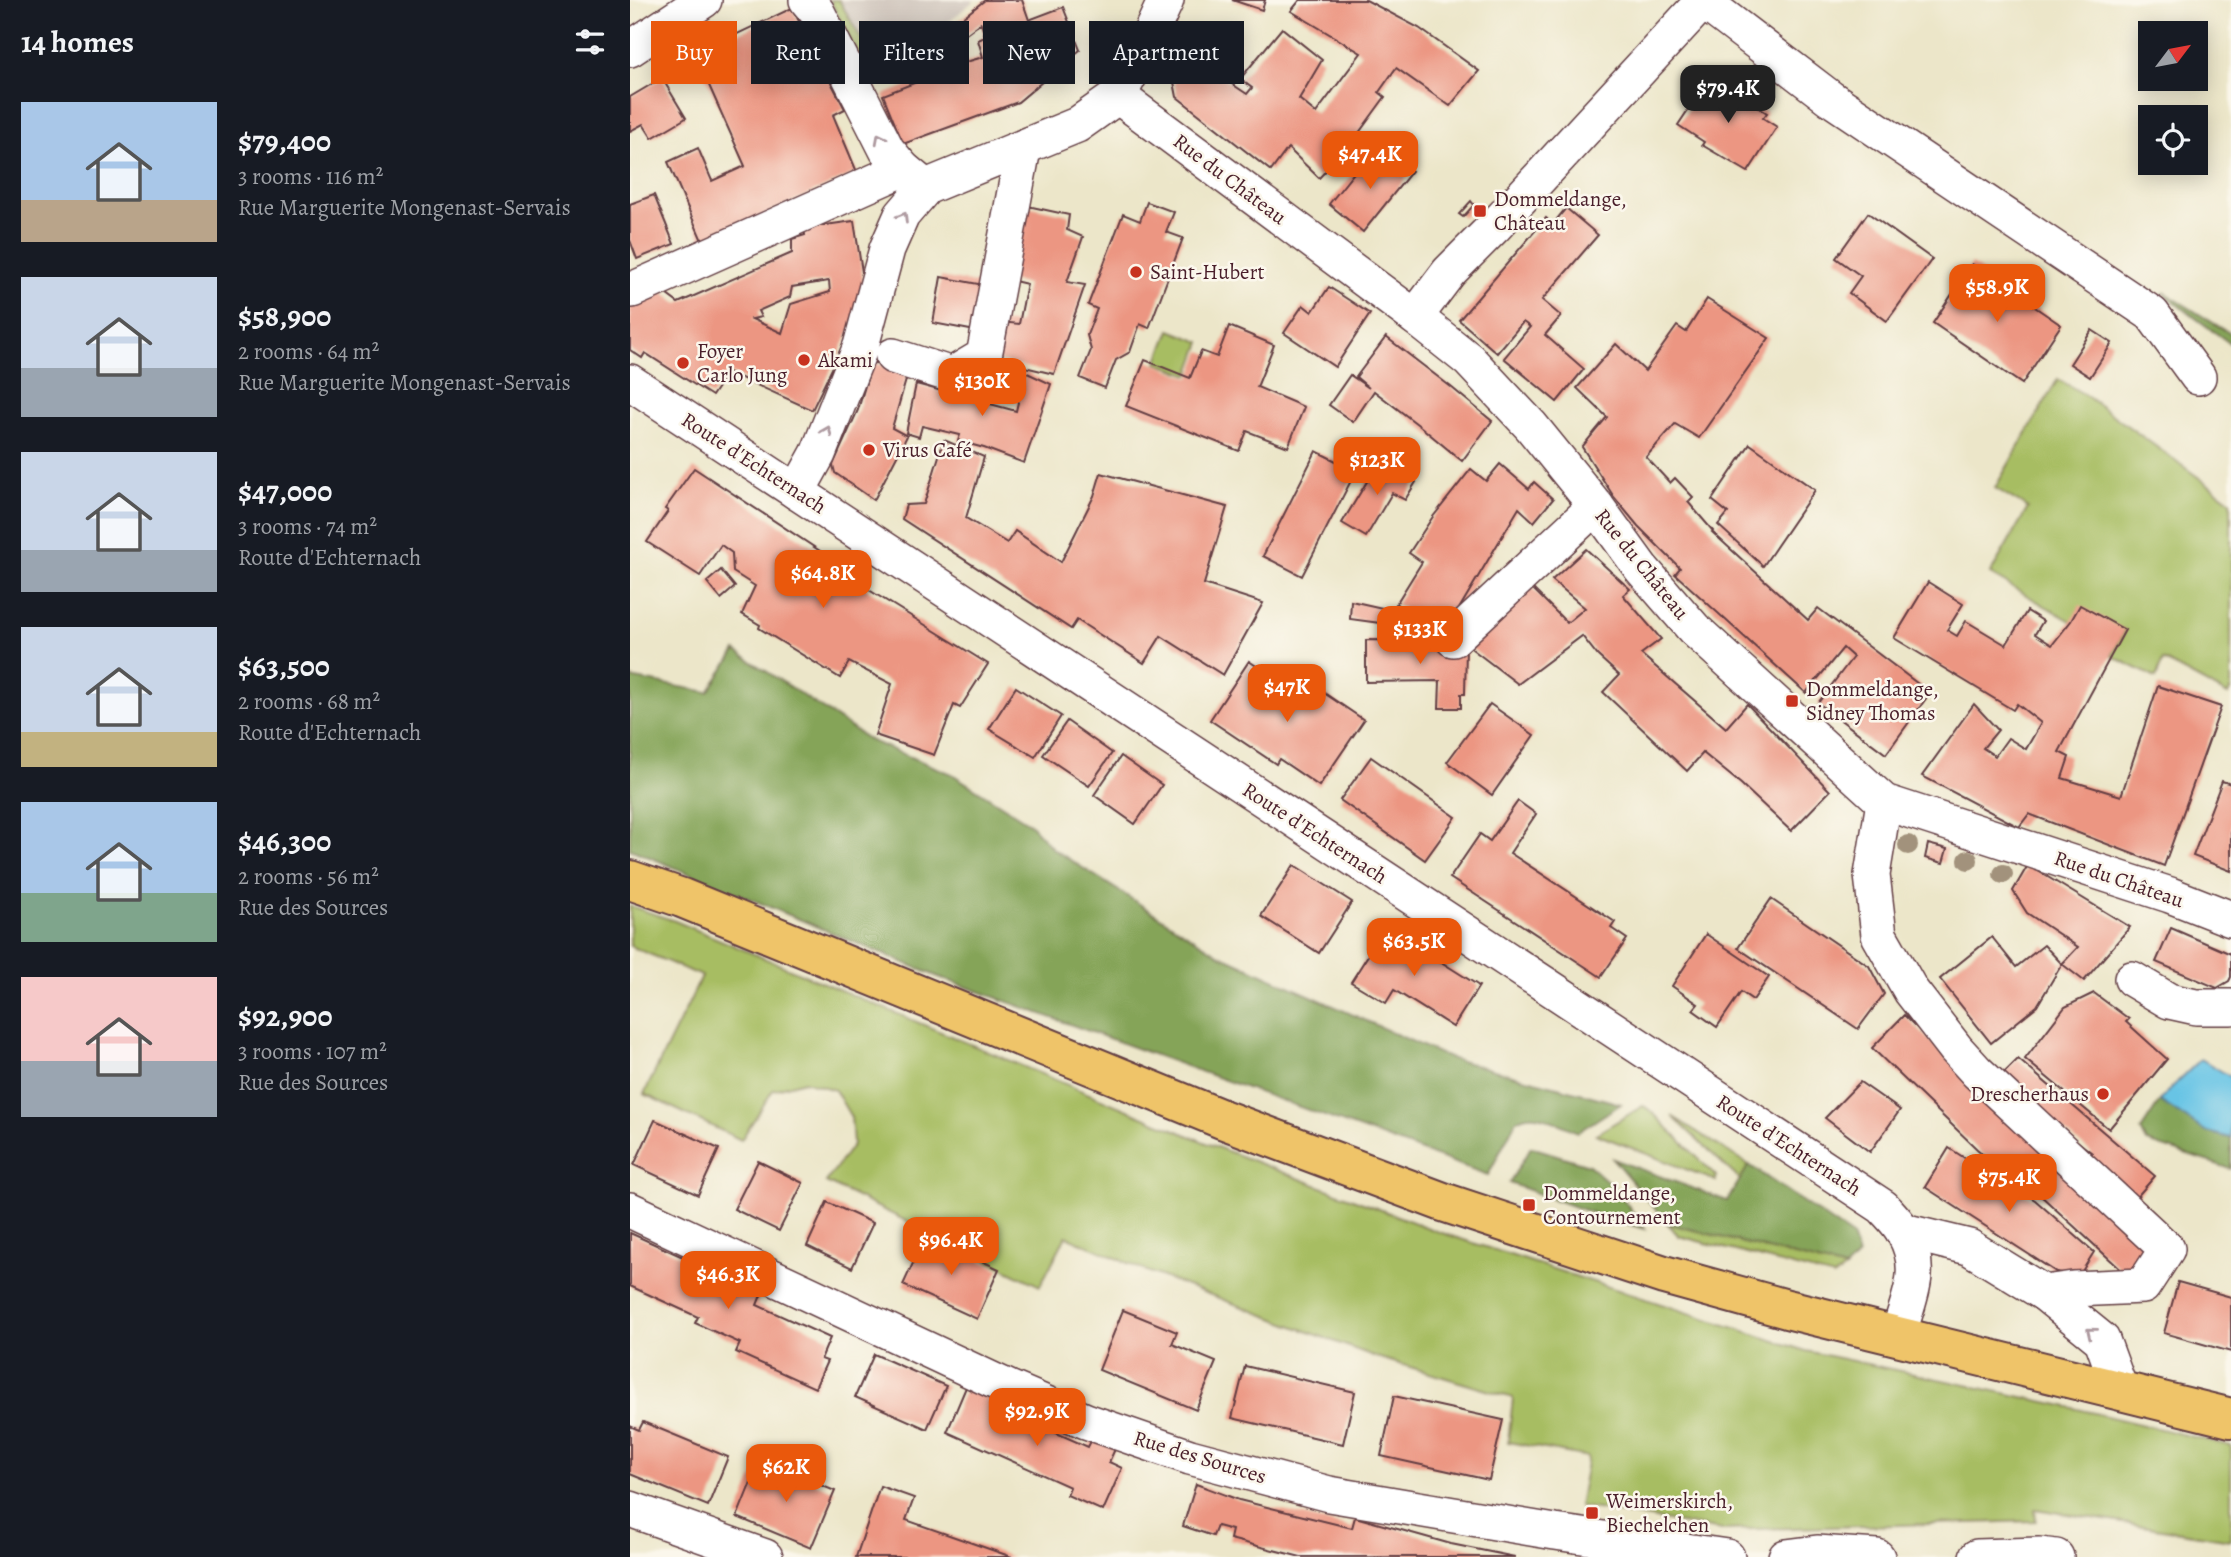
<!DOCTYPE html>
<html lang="en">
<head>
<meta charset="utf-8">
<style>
	:root { --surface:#171b24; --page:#242831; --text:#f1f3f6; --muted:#9ea1a6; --accent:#ea580c }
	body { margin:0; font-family:Alegreya,serif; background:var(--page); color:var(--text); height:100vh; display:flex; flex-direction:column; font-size:26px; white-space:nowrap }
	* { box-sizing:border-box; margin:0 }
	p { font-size:23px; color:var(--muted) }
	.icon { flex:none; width:38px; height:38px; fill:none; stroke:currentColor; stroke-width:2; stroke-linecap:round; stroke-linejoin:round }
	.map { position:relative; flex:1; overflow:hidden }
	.details { display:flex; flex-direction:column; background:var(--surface); width:630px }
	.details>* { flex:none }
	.hud { position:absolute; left:21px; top:21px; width:665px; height:63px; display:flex; gap:14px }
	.needle { width:46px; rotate:58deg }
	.tools { position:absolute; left:1508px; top:21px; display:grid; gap:14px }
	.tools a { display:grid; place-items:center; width:70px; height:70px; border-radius:0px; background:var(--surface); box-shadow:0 4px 18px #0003; font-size:35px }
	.price { position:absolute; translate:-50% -60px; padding:0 16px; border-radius:14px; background:var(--accent); color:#fff; font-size:23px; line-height:46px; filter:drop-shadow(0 2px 4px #0008) }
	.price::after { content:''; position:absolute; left:50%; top:42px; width:21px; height:16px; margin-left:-10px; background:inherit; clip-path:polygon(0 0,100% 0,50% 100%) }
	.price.active { background:#222; color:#fff }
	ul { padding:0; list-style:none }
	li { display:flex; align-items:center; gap:21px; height:175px; padding:0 21px }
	li span { display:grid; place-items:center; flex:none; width:196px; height:140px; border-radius:0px; color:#555 }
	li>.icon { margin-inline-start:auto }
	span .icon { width:84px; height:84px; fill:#fffc; stroke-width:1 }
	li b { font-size:30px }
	h2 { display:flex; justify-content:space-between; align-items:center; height:84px; padding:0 21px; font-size:30px }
	.tag { padding:0 24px; border-radius:0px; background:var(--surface); box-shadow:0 4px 18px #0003; font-size:24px; line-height:63px }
	.tag.active { background:var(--accent); color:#fff }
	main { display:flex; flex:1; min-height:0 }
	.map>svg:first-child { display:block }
	.industrial { fill:#cdc2b9 }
	.green { fill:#a7bd62; stroke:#786e46; stroke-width:2 }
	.forest { fill:#85a458; stroke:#686242; stroke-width:2 }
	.water { fill:#67c4e5; stroke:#587288; stroke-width:2 }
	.building { fill:#ec9682; fill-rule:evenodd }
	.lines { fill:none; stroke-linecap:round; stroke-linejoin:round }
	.minor-casing { stroke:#623d43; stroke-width:38 }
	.major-casing { stroke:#623d43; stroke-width:42 }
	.minor { stroke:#fff; stroke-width:35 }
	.major { stroke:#efc469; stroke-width:38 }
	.tree { fill:#a2927b }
	.oneway { stroke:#ae9aa0 }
	.poi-dot { fill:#c8321e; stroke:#fbf7ec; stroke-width:2.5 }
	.labels { text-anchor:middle; stroke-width:5; stroke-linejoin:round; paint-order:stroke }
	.street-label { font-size:21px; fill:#4a1f2b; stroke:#fbf7ec }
	.poi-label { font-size:21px; fill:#4a1f2b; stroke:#fbf7ec; text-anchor:start }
</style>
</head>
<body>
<main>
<section class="details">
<h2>14 homes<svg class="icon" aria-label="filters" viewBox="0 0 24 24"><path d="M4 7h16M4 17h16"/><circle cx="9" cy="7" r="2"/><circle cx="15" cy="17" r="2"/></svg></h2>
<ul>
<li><span style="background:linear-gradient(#a9c7e8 70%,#b9a48a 0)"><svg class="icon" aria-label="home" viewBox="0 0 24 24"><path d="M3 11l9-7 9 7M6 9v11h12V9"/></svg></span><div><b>$79,400</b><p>3 rooms · 116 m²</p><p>Rue Marguerite Mongenast-Servais</p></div></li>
<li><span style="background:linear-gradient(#c9d6e8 65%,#9aa5b1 0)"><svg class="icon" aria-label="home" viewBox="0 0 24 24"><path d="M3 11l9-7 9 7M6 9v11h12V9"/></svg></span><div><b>$58,900</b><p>2 rooms · 64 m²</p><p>Rue Marguerite Mongenast-Servais</p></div></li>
<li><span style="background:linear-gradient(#c9d6e8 70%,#9aa5b1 0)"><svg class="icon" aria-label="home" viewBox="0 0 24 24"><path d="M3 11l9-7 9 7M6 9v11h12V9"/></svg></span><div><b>$47,000</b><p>3 rooms · 74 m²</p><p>Route d'Echternach</p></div></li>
<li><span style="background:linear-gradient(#c9d6e8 75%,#c2b280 0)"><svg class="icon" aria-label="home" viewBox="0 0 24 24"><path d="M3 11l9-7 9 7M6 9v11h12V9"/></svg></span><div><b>$63,500</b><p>2 rooms · 68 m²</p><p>Route d'Echternach</p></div></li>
<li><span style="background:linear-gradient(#a9c7e8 65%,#7fa58c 0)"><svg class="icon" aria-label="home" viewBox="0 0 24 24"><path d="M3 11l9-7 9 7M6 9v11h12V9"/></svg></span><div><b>$46,300</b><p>2 rooms · 56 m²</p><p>Rue des Sources</p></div></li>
<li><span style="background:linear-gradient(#f6c9c9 60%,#9aa5b1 0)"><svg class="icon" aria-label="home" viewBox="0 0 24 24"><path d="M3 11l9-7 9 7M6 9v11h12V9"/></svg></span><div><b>$92,900</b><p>3 rooms · 107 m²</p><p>Rue des Sources</p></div></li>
</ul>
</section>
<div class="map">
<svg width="1601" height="1557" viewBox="0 0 1601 1557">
	<rect width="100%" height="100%" fill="#fbf7ec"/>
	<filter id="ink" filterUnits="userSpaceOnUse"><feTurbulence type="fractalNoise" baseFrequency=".0143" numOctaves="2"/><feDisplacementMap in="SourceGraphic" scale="14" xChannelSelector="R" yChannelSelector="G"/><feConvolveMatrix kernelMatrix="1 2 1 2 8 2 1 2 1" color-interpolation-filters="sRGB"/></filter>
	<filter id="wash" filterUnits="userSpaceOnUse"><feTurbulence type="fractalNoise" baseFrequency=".00686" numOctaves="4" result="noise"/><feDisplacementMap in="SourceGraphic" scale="28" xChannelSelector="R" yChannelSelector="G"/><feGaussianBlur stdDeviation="1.57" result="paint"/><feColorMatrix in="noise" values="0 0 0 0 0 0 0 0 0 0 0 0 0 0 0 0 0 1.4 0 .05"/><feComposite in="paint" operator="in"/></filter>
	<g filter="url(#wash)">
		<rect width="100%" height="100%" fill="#ece6c9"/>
		<!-- industrial -->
		<polygon class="industrial" points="209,0 345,0 281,53 264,32 237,49"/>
		<!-- green -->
		<g class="green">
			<polygon points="200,0 209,0 237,49 264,31 281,53 242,85"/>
			<polygon points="540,330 571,342 559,375 527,363"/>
			<polygon points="1428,379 1455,395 1601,501 1601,688 1598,695 1533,660 1526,678 1482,656 1495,630 1441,621 1360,574 1398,508 1365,488"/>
			<polygon points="0,906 45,921 579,1144 809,1232 1176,1351 1439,1407 1601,1446 1601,1540 1405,1509 1406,1521 1092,1530 949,1506 958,1457 878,1442 883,1398 743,1356 509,1268 436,1236 410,1286 196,1182 223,1144 221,1117 205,1090 174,1081 143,1090 111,1140 14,1094 72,976 0,946"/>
			<polygon points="1013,1106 1019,1109 1086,1176 1086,1181 966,1134"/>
			<polygon points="1042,1116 1119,1165 1110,1180"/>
			<polygon points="1037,1223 1215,1269 1204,1277 1049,1236"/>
		</g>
		<!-- forest -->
		<g class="forest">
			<polygon points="1534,292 1601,334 1601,344 1537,297"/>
			<path d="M106 651 241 741 322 774 399 823 423 849 590 955 819 1058 991 1104 948 1132C930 1125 903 1107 886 1121L858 1175 306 976 0 849V678L78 692Z"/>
			<polygon points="1530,1101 1577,1132 1601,1138 1601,1169 1517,1142 1511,1130"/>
			<polygon points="901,1147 959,1165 986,1189 1015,1229 976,1218 879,1183"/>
			<polygon points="983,1159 1097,1201 1119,1165 1222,1236 1228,1256 1215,1269 1037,1223"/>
		</g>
		<!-- water -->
		<polygon class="water" points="1571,1059 1601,1077 1601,1138 1577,1132 1530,1101 1540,1089"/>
		<g id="blocks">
			<!-- building -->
			<g class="building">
				<path d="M355 0H392L399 20 433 7 450 50 388 102 273 144 253 95 305 75 294 48ZM351 23 355 37 348 40 353 57 336 62 328 40Z"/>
				<polygon points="602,0 635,0 632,10"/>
				<polygon points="670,0 736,0 789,28 849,71 820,106 766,68 749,92 755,97 720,145 689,178 658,148 641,171 547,97 543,77 570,37 603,64 593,78 617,94 622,88 610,79 652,28 692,60 669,99 686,113 731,53 661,11"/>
				<polygon points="162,8 215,109 203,115 227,172 73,243 38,162 68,148 82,181 115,166 65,54"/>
				<polygon points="32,78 56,118 22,138 13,124 0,131 0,97"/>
				<polygon points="1078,80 1101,95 1103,91 1137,113 1133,118 1147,127 1118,172 1072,145 1074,142 1048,125"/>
				<polygon points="756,151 782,171 733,232 699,204 727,169 736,176"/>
				<polygon points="24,195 44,244 7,259 0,240 0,204"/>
				<polygon points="841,201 844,205 833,217 829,214"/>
				<polygon points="517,202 544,212 536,232 553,238 519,328 510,324 500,352 486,360 475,388 450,378 461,350 457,335 467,309 458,305 493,214 510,221"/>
				<polygon points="393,205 439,215 437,230 453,237 437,282 455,285 424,374 365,360 371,322 389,324 397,284 380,280"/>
				<polygon points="936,208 968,235 912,300 931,316 915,335 954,369 927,402 874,358 900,327 893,322 867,353 829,320 916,218 923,224"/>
				<polygon points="1238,213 1302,259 1257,321 1219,293 1231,276 1206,258"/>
				<path d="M224 221 232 272 234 302 182 410 98 372 82 396 15 353 12 358 0 350V300L25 286 48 303 162 253V239L175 235 174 228ZM199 281 200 292 161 304 152 333 122 319 131 317 128 311 160 297 162 287Z"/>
				<polygon points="1342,264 1431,325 1392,384 1303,323"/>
				<polygon points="311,277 359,286 351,332 303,323"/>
				<polygon points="699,287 740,314 705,367 654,333 673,305 682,312"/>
				<polygon points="1077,299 1139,338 1069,438 1045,424 1016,457 1040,483 1045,478 1063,497 1058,502 1083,531 1082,532 1178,620 1188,608 1300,693 1256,754 1188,703 1223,657 1213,648 1176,693 1045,574 1050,568 1008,526 984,497 952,447 977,417 947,388 986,344 1015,371 1047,326 1056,332"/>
				<polygon points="599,326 644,345 627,387 674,407 658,447 617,431 609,451 496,406 515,360 560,378 571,351 587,357"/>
				<polygon points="1462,330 1482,343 1460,377 1440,364"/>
				<polygon points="756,337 821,387 862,421 832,461 791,427 744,391 723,422 699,405 720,375 739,388 726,377"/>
				<polygon points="242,362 278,373 262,428 277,436 244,500 205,473 203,465 228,410"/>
				<polygon points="395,372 421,384 394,463 354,448 328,441 330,435 292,426 289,437 276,433 286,384 386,411"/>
				<polygon points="314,440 354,457 336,518 377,543 385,531 431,562 464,496 471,473 597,507 574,584 633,603 593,675 531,636 514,663 447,620 441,629 272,519 276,505 294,504"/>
				<polygon points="1120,444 1185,490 1133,566 1088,525 1098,513 1082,500"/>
				<polygon points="686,451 726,471 672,576 633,556"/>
				<polygon points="750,460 786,482 775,500 762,493 736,537 712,523"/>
				<polygon points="870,464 899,489 904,482 923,499 904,522 889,508 814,634 766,604 792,562 779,553 802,518 841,469 856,481"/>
				<polygon points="64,468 190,551 186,557 358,664 330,708 324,705 304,755 245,735 262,684 219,662 210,678 129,628 130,625 112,614 125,586 103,572 102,553 91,545 70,576 17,542 38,511 35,509"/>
				<polygon points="956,549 1000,589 993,595 1031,639 1011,654 1096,728 1117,704 1200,791 1161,831 1111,784 1073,753 1057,771 973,692 989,675 968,656 952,636 888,684 838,646 900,586 937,623 955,608 922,580"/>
				<polygon points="91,570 105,587 91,599 77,582"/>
				<polygon points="1298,582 1333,604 1317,630 1327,636 1336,621 1376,645 1397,611 1413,621 1405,634 1422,645 1441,621 1450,605 1495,630 1429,752 1439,757 1432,778 1491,796 1528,686 1591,707 1534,866 1399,814 1389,827 1292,776 1344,704 1368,730 1353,748 1365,756 1378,738 1396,749 1411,723 1387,704 1383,710 1264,638"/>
				<polygon points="721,601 766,611 765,625 720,619"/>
				<polygon points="736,640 808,641 836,647 835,694 831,694 831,708 809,708 810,681 736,682"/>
				<polygon points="619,661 685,706 694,693 734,720 689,786 649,759 646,764 580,720"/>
				<polygon points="386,687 431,716 405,757 359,729"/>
				<polygon points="860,704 904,735 862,795 817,762"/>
				<polygon points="437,721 482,753 459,786 413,755"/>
				<polygon points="491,756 532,785 505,824 464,795"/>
				<polygon points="741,757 826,817 795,860 710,800"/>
				<polygon points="1592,781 1601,784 1601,871 1563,856"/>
				<polygon points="888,801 906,814 880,853 985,922 981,928 997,939 971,977 820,878 850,834 860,841"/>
				<polygon points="1298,844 1317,849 1313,863 1295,858"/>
				<polygon points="664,865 722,902 689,953 631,916"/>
				<polygon points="1398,865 1500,927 1454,981 1432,964 1448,947 1397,913 1383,891"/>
				<polygon points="1141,899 1239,966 1254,994 1228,1029 1108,948"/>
				<polygon points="756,927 849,986 823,1027 764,990 756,1003 721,982"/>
				<polygon points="1541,928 1601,954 1601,977 1599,981 1587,988 1526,962"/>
				<polygon points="1076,934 1139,977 1123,1000 1111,992 1087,1027 1063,1010 1068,1004 1042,986"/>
				<polygon points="1362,937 1386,967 1414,945 1432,964 1407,1006 1361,1043 1310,979"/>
				<polygon points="1464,993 1499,1019 1496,1022 1537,1059 1479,1129 1395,1059 1435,1007"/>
				<polygon points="1274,1015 1322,1063 1523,1249 1498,1276 1383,1170 1379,1176 1347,1149 1242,1048"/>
				<polygon points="1388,1059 1525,1176 1505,1199 1456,1160 1462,1153 1368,1079"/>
				<polygon points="1230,1082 1270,1110 1240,1152 1195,1118"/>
				<polygon points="25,1120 89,1149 68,1195 4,1165"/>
				<polygon points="1319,1148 1358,1173 1405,1200 1464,1252 1449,1276 1426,1272 1295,1187"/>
				<polygon points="128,1161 173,1183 149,1231 104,1209"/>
				<polygon points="197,1202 243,1223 222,1268 177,1246"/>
				<polygon points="0,1233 132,1293 127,1305 200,1338 191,1359 197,1361 185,1388 106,1352 110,1343 65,1323 68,1317 0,1286"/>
				<polygon points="296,1235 369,1269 347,1319 273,1285"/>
				<polygon points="1548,1282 1601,1297 1601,1352 1534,1333"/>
				<polygon points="493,1310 547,1332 542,1344 586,1362 566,1410 469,1370"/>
				<polygon points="244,1354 316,1386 297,1429 225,1397"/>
				<polygon points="615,1366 725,1392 713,1444 602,1418"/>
				<polygon points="336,1387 383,1408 381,1413 458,1447 462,1439 485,1449 479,1462 492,1468 473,1511 437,1495 440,1487 317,1432"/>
				<polygon points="764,1396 873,1420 859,1480 751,1456"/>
				<polygon points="13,1422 98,1457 78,1506 0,1474 0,1426 9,1430"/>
				<polygon points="130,1460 205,1491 181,1548 107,1517"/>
				<polygon points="566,1484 609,1500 722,1528 725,1517 821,1544 885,1557 671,1557 600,1539 602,1530 587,1526 583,1536 553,1526"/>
				<polygon points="250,1486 284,1498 276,1520 382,1557 226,1557"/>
			</g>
		</g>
	</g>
	<g filter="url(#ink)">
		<use href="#blocks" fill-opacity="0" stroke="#623d43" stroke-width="2"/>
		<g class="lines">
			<!-- minor casing -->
			<g class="minor-casing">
				<g id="minor">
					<polyline points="177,0 187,12 257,150 273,169 290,183"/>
					<polyline points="1073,1 1200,98 1522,314 1568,377"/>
					<polyline points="0,49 74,0"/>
					<polyline points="488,96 785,317 839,360 901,426 966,506 1011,568 1064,629 1254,802 1540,895 1601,919"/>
					<polyline points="2,290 273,169"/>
					<polyline points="785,317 819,272 864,227 1074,0"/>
					<polyline points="263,356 322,375 354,356 393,149"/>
					<path d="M0 382 1253 1207C1260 1215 1269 1223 1274 1233 1295 1269 1279 1298 1268 1335"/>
					<polyline points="167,492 188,454 231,346 257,249 272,215 296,187 447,125 488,96 508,60 536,0"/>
					<polyline points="823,639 966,506"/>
					<polyline points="1254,802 1242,875 1249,935 1281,991 1326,1049 1347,1072 1537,1249 1513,1286 1443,1289 1414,1293"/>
					<polyline points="1502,979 1539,1001 1566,1007 1601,1007"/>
					<polyline points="0,1210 379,1388 456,1421 560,1457 699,1494 925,1532 1097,1557"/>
					<polyline points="1273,1231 1339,1247 1414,1293 1472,1340 1491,1392"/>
					<polyline points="0,1509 135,1557"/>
					<polyline points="1156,1557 1187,1553 1247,1557"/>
					<polyline points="1347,1557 1409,1555 1426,1557"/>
				</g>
			</g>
			<!-- major casing -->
			<g class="major-casing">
				<polyline id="major" points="0,880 52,898 592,1119 813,1202 1034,1275 1157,1309 1601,1418"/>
			</g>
			<!-- minor -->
			<use href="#minor" class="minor"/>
			<!-- major -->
			<use href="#major" class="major"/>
		</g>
		<!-- trees -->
		<g class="tree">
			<circle cx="1278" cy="845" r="10"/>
			<circle cx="1338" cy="860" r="10"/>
			<circle cx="1373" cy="874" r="10"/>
		</g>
		<!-- one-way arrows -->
		<defs><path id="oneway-chevron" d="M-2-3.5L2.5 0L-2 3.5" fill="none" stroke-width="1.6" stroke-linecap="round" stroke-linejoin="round" transform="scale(1.75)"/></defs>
		<g class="oneway">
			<use href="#oneway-chevron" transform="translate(250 138) rotate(-117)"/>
			<use href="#oneway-chevron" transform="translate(273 217) rotate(-59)"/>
			<use href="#oneway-chevron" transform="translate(197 431) rotate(-68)"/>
			<use href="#oneway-chevron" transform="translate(1461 1332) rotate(-141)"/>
		</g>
	</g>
	<!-- markers -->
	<g class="poi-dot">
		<rect x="843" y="204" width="14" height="14" rx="3.5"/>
		<circle cx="506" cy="272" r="7"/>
		<circle cx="174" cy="360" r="7"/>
		<circle cx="53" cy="363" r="7"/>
		<circle cx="239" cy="450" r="7"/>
		<rect x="1155" y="694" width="14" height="14" rx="3.5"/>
		<circle cx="1473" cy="1094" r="7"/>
		<rect x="892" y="1198" width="14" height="14" rx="3.5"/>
		<rect x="955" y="1506" width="14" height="14" rx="3.5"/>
	</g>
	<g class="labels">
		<!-- street labels -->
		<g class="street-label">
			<text transform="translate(600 179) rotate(37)" y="7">Rue du Château</text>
			<text transform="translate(124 463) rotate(33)" y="7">Route d'Echternach</text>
			<text transform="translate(1012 564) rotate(51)" y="7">Rue du Château</text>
			<text transform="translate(685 833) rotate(33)" y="7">Route d'Echternach</text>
			<text transform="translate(1489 879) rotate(19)" y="7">Rue du Château</text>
			<text transform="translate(1159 1145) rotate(33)" y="7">Route d'Echternach</text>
			<text transform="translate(570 1457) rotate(17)" y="7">Rue des Sources</text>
		</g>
		<!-- poi labels -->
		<g class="poi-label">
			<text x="864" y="206">Dommeldange,<tspan x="864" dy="24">Château</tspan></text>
			<text x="520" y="279">Saint-Hubert</text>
			<text x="67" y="358">Foyer<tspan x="67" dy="24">Carlo Jung</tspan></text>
			<text x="188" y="367">Akami</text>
			<text x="253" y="457">Virus Café</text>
			<text x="1176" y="696">Dommeldange,<tspan x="1176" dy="24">Sidney Thomas</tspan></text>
			<text x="1459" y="1101" text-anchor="end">Drescherhaus</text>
			<text x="913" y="1200">Dommeldange,<tspan x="913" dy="24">Contournement</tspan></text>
			<text x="976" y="1508">Weimerskirch,<tspan x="976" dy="24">Biechelchen</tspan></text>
		</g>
	</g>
</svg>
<div class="tools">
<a><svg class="needle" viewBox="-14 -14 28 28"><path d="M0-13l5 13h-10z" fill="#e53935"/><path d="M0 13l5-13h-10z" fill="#9ea1a6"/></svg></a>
<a><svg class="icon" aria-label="locate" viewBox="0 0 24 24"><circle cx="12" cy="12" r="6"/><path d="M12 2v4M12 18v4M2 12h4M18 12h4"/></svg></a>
</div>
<b class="price active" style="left:1098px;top:125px">$79.4K</b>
<b class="price" style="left:740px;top:191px">$47.4K</b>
<b class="price" style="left:1367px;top:324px">$58.9K</b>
<b class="price" style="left:352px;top:418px">$130K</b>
<b class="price" style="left:747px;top:497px">$123K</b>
<b class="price" style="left:193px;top:610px">$64.8K</b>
<b class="price" style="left:790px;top:666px">$133K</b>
<b class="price" style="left:657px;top:724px">$47K</b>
<b class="price" style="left:784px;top:978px">$63.5K</b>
<b class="price" style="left:1379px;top:1214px">$75.4K</b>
<b class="price" style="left:321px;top:1277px">$96.4K</b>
<b class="price" style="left:98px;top:1311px">$46.3K</b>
<b class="price" style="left:407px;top:1448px">$92.9K</b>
<b class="price" style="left:156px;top:1504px">$62K</b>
<div class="hud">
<a class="tag active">Buy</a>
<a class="tag">Rent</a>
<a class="tag">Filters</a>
<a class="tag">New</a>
<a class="tag">Apartment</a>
</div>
</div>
</main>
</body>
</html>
